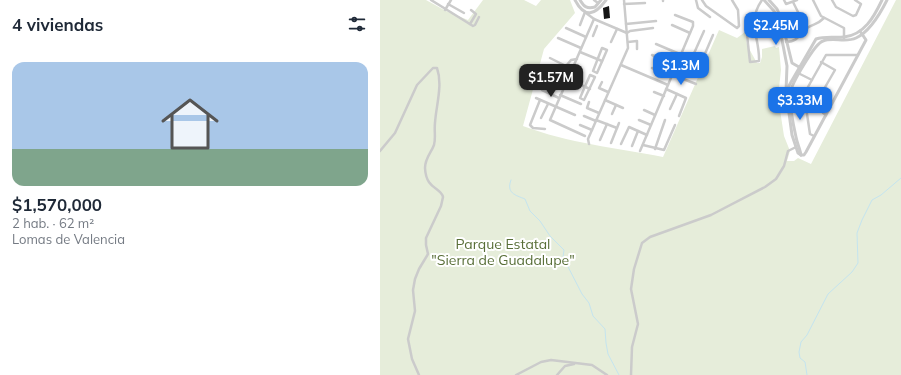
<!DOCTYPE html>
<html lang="es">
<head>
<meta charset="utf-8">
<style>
	:root { --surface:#fff; --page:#f6f6f7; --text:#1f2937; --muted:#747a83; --line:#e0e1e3; --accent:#1a73e8 }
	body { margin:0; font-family:Mulish,sans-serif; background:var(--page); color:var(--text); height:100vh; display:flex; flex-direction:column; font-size:15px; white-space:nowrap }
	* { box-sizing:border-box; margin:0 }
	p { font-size:13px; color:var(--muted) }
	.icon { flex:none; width:22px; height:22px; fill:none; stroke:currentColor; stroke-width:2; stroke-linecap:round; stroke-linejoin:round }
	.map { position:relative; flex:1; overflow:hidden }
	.side { display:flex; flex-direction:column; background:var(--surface); width:380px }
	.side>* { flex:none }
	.price { position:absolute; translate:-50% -34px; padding:0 9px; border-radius:8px; background:var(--accent); color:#fff; font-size:13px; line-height:26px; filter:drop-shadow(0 1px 2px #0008) }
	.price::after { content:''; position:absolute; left:50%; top:24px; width:12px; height:9px; margin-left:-6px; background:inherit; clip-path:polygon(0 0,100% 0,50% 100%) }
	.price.selected { background:#222; color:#fff }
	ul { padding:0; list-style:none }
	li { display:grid; align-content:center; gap:8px; height:212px; padding:0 12px }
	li+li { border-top:1px solid var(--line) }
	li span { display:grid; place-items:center; height:124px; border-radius:12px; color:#555 }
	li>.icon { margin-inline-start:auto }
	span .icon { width:72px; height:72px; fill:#fffc; stroke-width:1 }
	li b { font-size:17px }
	h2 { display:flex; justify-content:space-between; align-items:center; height:48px; padding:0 12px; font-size:17px }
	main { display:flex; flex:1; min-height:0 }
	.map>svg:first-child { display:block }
	.green { fill:#e6edda }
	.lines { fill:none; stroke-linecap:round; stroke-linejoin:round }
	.stream { stroke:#c4e4ef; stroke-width:1 }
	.building { fill:#151515 }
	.minor { stroke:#cbcbcb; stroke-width:2.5 }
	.tertiary { stroke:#cbcbcb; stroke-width:3 }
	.labels { text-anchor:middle; stroke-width:4; stroke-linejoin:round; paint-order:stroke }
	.park-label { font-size:14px; fill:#586e37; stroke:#fff }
</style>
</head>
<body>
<main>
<section class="side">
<h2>4 viviendas<svg class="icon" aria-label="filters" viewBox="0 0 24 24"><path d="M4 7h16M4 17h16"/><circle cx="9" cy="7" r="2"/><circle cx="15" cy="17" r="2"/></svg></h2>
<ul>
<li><span style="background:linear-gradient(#a9c7e8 70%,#7fa58c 0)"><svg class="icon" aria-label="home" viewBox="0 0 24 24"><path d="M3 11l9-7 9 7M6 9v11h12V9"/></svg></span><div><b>$1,570,000</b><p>2 hab. · 62 m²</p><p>Lomas de Valencia</p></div></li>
</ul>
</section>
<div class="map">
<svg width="521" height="375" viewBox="0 0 521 375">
	<rect width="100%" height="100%" fill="#fff"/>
	<!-- green -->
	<path class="green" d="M0 0H46L66 11 88 20 103 0H144L156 6 161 0H190L195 13 164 49 143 126C188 143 237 148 283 157L339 30 357 38 365 32 367 45 377 63H380L382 57V49L395 46 396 48 399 47 401 70 398 97 404 136 410 151 407 161H414L418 158 431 164 516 0H521V375H0Z"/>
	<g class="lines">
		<!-- stream -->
		<g class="stream">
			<path d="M131 180C126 193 135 195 145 199L150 211 160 221 170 236 184 250 183 257 202 294 209 303 213 316 225 329 226 343 228 354 239 375"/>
			<polyline points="427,375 425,362 420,358 419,352 421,342 427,335 448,294 472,272 478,263 477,233 482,220 492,200 501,195 521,178"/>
		</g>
	</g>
	<!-- building -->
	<polygon class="building" points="229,6 230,18 224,19 223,8"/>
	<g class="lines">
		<!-- minor -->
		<g class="minor">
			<polyline points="51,0 93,26 95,25 99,17"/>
			<polyline points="214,0 218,3"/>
			<polyline points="283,0 283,1"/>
			<polyline points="316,0 318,8 330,17"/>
			<polyline points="322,0 326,6 357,28 359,26 358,10 352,0"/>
			<polyline points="404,0 406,4 417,0"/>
			<polyline points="433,0 441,16 464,28 464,38"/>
			<polyline points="452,0 456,7 473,16 476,15 481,4 475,0"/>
			<polyline points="413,2 426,28"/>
			<polyline points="68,4 84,13"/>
			<polyline points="244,4 265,3"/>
			<polyline points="65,10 71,0"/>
			<polyline points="206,13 214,19 247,33 250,31 273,28"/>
			<polyline points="90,24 96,14 91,10"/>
			<polyline points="246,24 276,21"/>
			<polyline points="200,25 205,12"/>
			<polyline points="292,25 310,33"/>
			<polyline points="186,28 206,37"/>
			<path d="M367 35 370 62 379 61C380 37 366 23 382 0"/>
			<polyline points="213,36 217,26"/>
			<polyline points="178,38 201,48"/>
			<polyline points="231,42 237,29"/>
			<polyline points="248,42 257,41 257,49"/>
			<path d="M406 42C421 41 418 33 427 28 435 23 437 25 444 18"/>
			<polyline points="276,44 321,63 333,35"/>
			<polygon points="222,48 227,50 217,73 213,71"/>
			<polyline points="200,52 222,61"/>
			<polyline points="272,55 296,66"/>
			<polyline points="170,58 186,66 191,60 197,59"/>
			<polyline points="311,60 324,31"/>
			<polyline points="298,61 322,72"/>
			<polyline points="441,62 455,70 440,96 443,113 446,115"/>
			<polyline points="241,65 288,85"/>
			<polyline points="272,68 292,76"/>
			<polyline points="420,74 432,80"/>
			<polygon points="210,75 215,77 204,100 200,98"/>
			<polyline points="293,75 316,84"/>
			<polyline points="177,76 182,77 186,73 190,73"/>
			<polyline points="187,79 210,89"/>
			<polyline points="168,82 183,89"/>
			<polyline points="222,82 219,88 228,92"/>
			<polyline points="286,89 306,98 299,116"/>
			<polyline points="162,90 179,98"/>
			<polyline points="274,92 284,96"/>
			<polyline points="180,95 201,104"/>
			<polyline points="156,98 195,115"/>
			<polyline points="160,100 150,125 153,128 165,129"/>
			<polyline points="225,100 243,108"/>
			<polyline points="209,102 207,108 219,113"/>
			<polyline points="290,109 297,94"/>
			<polyline points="264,110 275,115"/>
			<polyline points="232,114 236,105"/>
			<polyline points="204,116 216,121"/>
			<polyline points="161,118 168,104"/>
			<polyline points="216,120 237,128"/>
			<polyline points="259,120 271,125"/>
			<polyline points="200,125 212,130"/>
			<polyline points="205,136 170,120 214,19"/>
			<polyline points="434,136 430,134 424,94 446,55 478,55"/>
			<polyline points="220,140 227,124"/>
			<polyline points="231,143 239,123"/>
			<polyline points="209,144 208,139 248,48 244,0"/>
			<polyline points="241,144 249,127 267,135"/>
			<polyline points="263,145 284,150 295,125"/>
			<polyline points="252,146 258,131"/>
			<polyline points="275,149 285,120"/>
			<path d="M0 151 15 133 37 85 53 68H57C63 85 56 106 55 123 54 130 56 138 54 145 51 153 45 158 45 168 46 190 61 187 63 197L61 206 46 238V245L48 254 39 269 35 279 33 290 35 311 28 339 32 359 39 375"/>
			<polyline points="260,151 313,26 313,22 295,15"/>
			<polyline points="136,375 161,362 171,360 212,365 227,375"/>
			<polyline points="177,375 185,366 194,364"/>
			<polyline points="251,375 252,347 258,324 251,289 254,269 262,243 270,237 331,215 385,187 396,179 404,166 408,151 416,147"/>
		</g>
		<!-- tertiary -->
		<g class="tertiary">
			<path d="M195 0C205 19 215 15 226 0"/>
			<path d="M200 0C204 7 207 9 215 7L221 0"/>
			<polyline points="384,0 394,11 398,19 407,66 406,91 412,135 418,153 421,155"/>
			<polyline points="389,0 397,9 401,18 412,63 419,67"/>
			<path d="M407 89 436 39C445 36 454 38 464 37 484 35 494 17 502 0"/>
			<path d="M421 155C420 149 417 143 416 137 413 124 410 108 410 94 410 86 435 43 443 41 453 37 466 43 476 38 489 32 501 12 507 0"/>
			<polyline points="421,155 424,155 426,152 486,40 480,31"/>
		</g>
	</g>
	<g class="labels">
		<!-- park labels -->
		<g class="park-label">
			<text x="123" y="249">Parque Estatal<tspan x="123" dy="16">"Sierra de Guadalupe"</tspan></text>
		</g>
	</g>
</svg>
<b class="price" style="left:396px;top:46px">$2.45M</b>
<b class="price" style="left:301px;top:86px">$1.3M</b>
<b class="price selected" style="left:171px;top:98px">$1.57M</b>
<b class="price" style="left:420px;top:121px">$3.33M</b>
</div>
</main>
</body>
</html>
